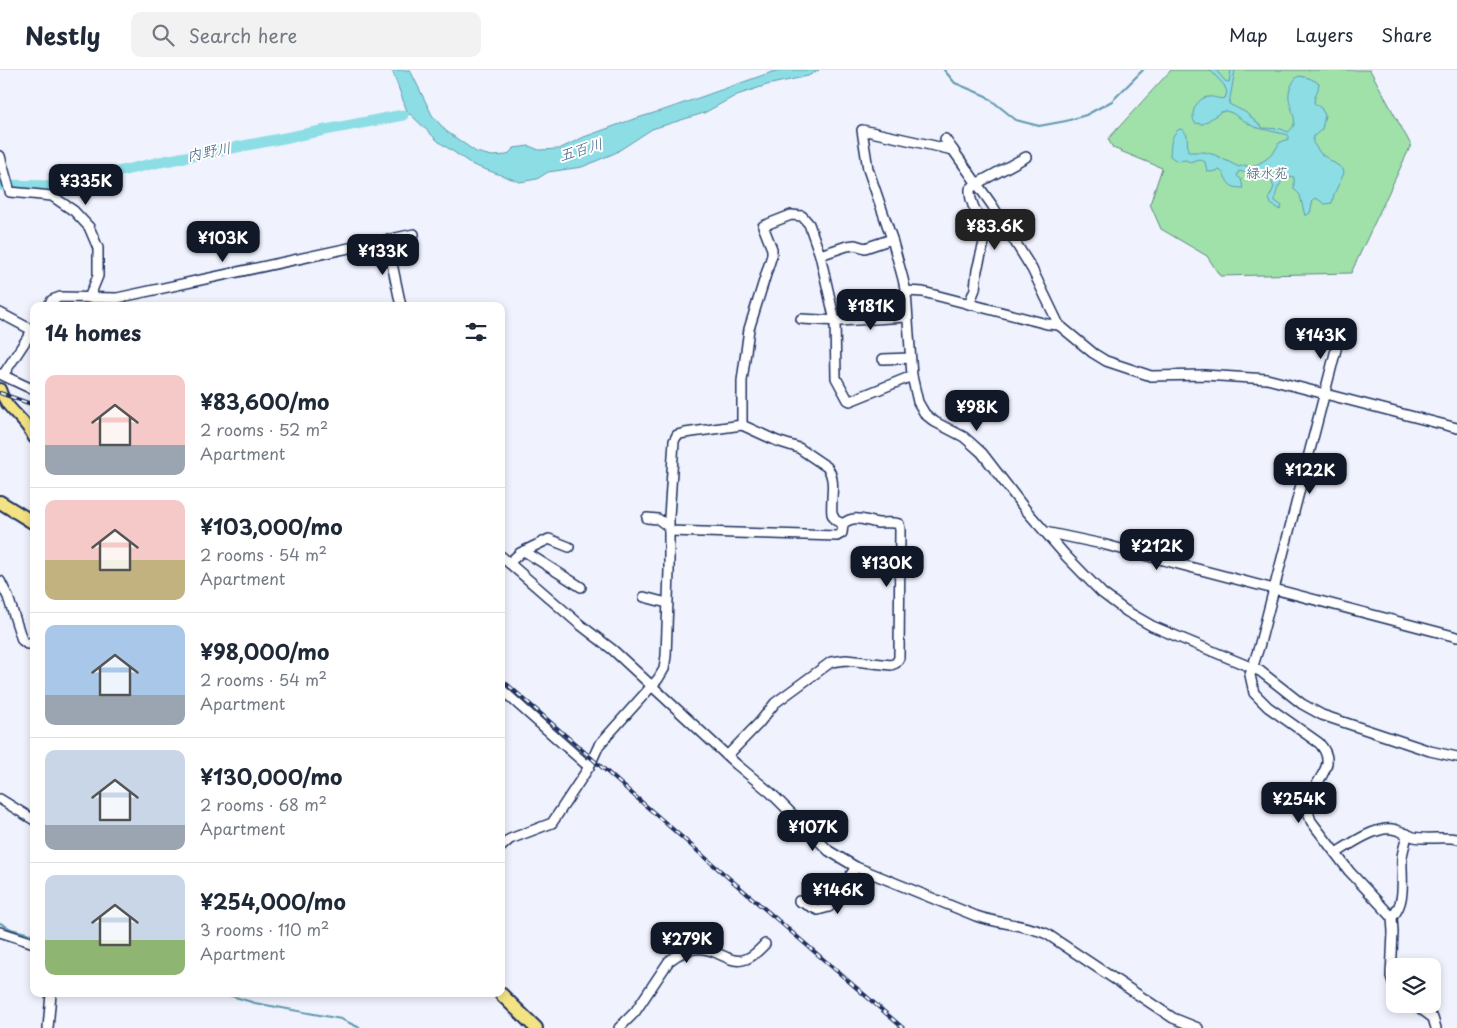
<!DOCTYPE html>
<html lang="en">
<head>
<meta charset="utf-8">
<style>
	:root { --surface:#fff; --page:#f2f2f3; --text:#1f2937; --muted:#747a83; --line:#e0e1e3; --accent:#111827 }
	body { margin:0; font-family:"Playpen Sans","Klee One",sans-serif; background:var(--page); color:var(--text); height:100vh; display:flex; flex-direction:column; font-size:19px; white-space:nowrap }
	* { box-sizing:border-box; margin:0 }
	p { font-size:16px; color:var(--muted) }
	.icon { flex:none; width:28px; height:28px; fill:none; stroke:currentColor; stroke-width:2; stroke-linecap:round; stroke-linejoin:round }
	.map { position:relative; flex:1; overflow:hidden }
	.details { position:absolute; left:30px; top:232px; width:475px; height:695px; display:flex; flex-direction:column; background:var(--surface); border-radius:10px; box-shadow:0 2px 8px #0003 }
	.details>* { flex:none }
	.fabs { position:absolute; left:1386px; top:888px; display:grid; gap:10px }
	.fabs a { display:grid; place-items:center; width:55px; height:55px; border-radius:10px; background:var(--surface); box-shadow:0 2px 8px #0003; font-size:25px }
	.price { position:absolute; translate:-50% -42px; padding:0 11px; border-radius:10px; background:var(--accent); color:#fff; font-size:16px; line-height:32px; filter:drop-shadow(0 1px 2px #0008) }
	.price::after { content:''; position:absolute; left:50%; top:30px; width:15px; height:11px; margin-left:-8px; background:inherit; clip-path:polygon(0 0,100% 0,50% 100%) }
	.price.current { background:#222; color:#fff }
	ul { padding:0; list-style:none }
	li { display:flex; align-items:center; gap:15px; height:125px; padding:0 15px }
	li+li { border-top:1px solid var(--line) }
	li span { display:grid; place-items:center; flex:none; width:140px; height:100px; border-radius:10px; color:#555 }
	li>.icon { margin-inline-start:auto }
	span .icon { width:60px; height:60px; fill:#fffc; stroke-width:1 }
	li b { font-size:21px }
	h2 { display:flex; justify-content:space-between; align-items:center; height:60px; padding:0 15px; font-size:21px }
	header { display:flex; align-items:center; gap:30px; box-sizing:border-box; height:70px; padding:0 25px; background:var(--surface); border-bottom:1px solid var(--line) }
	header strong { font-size:24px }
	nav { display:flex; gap:28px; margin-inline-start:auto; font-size:18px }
	.search { width:350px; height:45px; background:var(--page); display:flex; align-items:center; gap:12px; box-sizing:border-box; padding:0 18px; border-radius:10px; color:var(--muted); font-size:19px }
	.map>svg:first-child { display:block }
	.green { fill:#a0e0a9; stroke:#5e8884 }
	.water { fill:#8cdee4; stroke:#5f98ae }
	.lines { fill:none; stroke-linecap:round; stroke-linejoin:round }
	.stream { stroke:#5f98ae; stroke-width:2 }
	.river { stroke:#8cdee4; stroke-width:11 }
	.minor-casing { stroke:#1b2f5e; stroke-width:12 }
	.major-casing { stroke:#1b2f5e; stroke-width:14 }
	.highway-casing { stroke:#1b2f5e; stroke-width:16 }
	.minor { stroke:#fff; stroke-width:9 }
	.major { stroke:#f4e382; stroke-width:10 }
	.highway { stroke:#f4e382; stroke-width:12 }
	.rail-casing { stroke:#1b2f5e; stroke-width:4 }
	.rail { stroke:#fff; stroke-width:2; stroke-dasharray:5.5; stroke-linecap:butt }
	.labels { text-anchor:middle; stroke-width:4; stroke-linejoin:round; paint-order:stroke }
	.park-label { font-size:14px; fill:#3c5b71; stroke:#fff }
	.water-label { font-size:15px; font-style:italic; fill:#375b80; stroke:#fff }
</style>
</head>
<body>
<header>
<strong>Nestly</strong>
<div class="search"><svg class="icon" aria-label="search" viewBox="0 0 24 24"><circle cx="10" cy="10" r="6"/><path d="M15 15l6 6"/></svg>Search here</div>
<nav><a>Map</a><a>Layers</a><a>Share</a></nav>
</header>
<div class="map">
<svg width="1457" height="958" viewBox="0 0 1457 958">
	<rect width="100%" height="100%" fill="#f0f2fe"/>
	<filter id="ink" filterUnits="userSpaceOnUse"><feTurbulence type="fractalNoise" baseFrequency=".02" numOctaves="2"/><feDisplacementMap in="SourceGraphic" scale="10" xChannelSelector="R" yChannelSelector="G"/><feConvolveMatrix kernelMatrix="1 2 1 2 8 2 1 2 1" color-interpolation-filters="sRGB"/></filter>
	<g filter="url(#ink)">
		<!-- green -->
		<polygon class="green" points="1171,0 1370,0 1411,75 1351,203 1220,206 1207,186 1161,159 1150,134 1162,98 1113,78 1108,69"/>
		<!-- water -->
		<g class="water">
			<polygon points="392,0 410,0 432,45 446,61 476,82 492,86 507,85 514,78 529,76 539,80 559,79 584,67 631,50 667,39 772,2 781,0 819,0 808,6 767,15 737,25 704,43 652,59 615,83 582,97 548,102 537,109 520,112 473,95 439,72 410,44 389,48 389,46 407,41"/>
			<path d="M1210 0H1216L1225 11 1229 12 1231 0H1235L1229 34 1245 42 1263 58 1281 59 1288 62C1305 50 1282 35 1291 16 1294 11 1294 9 1299 6L1309 8 1319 13C1319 21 1314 25 1314 33L1321 38 1325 45 1322 59 1313 67V73L1321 84 1343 99 1344 103 1334 124 1332 133 1325 134 1316 128 1313 130 1310 143 1305 146 1300 125 1294 119V107C1282 104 1275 121 1275 131L1282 136 1280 140 1271 134 1269 128 1274 117 1272 113 1273 109 1277 106V101C1269 97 1264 102 1257 106L1239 101 1237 106 1241 109 1243 118C1225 118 1229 109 1220 100L1211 102 1207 101 1205 92C1199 87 1196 90 1190 92L1186 90 1177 91 1170 86C1171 75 1170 66 1179 59L1183 60 1187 65 1188 82H1204L1215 85 1239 97 1244 95 1250 97C1262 93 1274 86 1279 73L1288 69V65L1254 57 1232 43 1226 41 1221 42 1203 54 1195 53C1189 44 1197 28 1208 27 1214 26 1219 30 1225 28L1227 22 1224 15Z"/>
		</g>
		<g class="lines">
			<!-- stream -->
			<g class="stream">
				<polyline points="944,0 955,13 986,26 1016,50 1039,56 1066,51 1086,45 1112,31 1143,0"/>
				<polyline points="0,853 11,859 34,865"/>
				<polyline points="225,924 255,933 341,949 360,958"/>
			</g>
			<!-- river -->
			<polyline class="river" points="0,115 56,116 160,92 403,45"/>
			<!-- minor casing -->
			<g class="minor-casing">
				<g id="minor">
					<polyline points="945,69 953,80"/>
					<polyline points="0,86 10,122 52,126 74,141 89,157 98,178 98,206 89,228"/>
					<polyline points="987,161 1000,164 1010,165"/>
					<polyline points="387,170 401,236"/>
					<polyline points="820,185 835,251 836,308 848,330 850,331 912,306"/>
					<polyline points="906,221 923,222 1047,254 1059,255"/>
					<path d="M969 234 975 219 977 200 987 161C980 147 969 135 970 119L976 114 1026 87"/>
					<polyline points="48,236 52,230 60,227 117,228 414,164"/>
					<polyline points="0,243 32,260"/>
					<polyline points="801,249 839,251 907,247"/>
					<path d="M1340 264 1259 577 1250 605 1254 623 1268 637 1319 673C1346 702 1296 716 1311 751L1349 801 1392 847 1393 862 1391 906 1395 918"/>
					<polyline points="883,289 910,288"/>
					<polyline points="0,304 34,320"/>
					<polyline points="3,305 34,258"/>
					<polyline points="1457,358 1267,309 1204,305 1151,306 1106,291 1093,283 1059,255 1032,199 992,135 953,80 862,60 868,99 892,169 903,209 906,223 912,306 918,332 925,344 935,352 964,367 972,374 982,383 1025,439 1066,486 1102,523 1126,541 1152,556 1260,601 1302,634 1322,645 1430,681 1457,687"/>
					<polyline points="647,448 658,449 669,457"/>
					<polyline points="669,461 837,466 842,463 843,454"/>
					<polyline points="1045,462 1102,474 1457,567"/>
					<polyline points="524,481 581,517"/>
					<path d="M501 486 578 553 613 580 736 694 771 723 829 781 856 797 976 846C999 854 1024 854 1047 864L1173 948 1198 958"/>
					<polyline points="509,493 520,483 549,469 569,477"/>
					<polyline points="0,511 8,527 22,570 27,574 34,571"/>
					<polyline points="644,527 667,533"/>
					<polyline points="501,619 589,697"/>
					<path d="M728 685 759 653 775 633 831 592 846 590 891 595 896 593 899 588 900 460 899 454C892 452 885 453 878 453 866 451 854 444 843 454L835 450 832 444C830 429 837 410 827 397L799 378 777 371 742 355"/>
					<polyline points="0,729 34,750"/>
					<polyline points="501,777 510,769 552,753 589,697 599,675 658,609 664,599 666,586 669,501 669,447 674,371 677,365 685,363 742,355 742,311 749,259 772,185 772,179 763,156 791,145 802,146 809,154 820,185 847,176 855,175 865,178 892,169"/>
					<path d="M1336 783C1349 775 1376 756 1392 759 1400 760 1407 765 1414 767 1428 770 1443 766 1457 769"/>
					<polyline points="799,831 818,840 829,837 856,797"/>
					<path d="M1392 847C1407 832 1401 806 1402 787 1403 779 1406 772 1407 764"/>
					<polyline points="0,862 34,873"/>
					<polyline points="1414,934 1433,948 1436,958"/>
					<polyline points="48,958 51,924"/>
					<path d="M619 958 635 942 669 891C709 860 723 898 746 889 754 886 759 880 765 874"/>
				</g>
			</g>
			<!-- major casing -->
			<g class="major-casing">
				<path id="major" d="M0 319C6 341 24 346 34 368"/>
			</g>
			<!-- highway casing -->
			<g class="highway-casing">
				<g id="highway">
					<polyline points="0,432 34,453"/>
					<polyline points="501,924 536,958"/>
				</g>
			</g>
			<!-- minor -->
			<use href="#minor" class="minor"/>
			<!-- major -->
			<use href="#major" class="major"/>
			<!-- highway -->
			<use href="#highway" class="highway"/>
			<!-- rail casing -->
			<g class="rail-casing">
				<g id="rail">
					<polyline points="0,323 34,335"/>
					<polyline points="501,609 709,791 903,958"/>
				</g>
			</g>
			<!-- rail -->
			<use href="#rail" class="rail"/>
		</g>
	</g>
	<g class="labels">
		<!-- park labels -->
		<g class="park-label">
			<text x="1267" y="108">緑水苑</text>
		</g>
		<!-- water labels -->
		<g class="water-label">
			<text transform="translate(581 80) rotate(-17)" y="5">五百川</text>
			<text transform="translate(209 82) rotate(-11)" y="5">内野川</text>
		</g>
	</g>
</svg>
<div class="fabs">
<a><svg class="icon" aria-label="layers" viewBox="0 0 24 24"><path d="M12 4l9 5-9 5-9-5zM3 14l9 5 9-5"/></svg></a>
</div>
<b class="price" style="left:86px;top:136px">¥335K</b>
<b class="price current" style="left:995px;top:181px">¥83.6K</b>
<b class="price" style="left:223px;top:193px">¥103K</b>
<b class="price" style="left:383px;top:206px">¥133K</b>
<b class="price" style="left:871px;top:261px">¥181K</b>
<b class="price" style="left:1321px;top:290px">¥143K</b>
<b class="price" style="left:977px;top:362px">¥98K</b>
<b class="price" style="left:1310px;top:425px">¥122K</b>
<b class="price" style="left:1157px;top:501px">¥212K</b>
<b class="price" style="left:887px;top:518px">¥130K</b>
<b class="price" style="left:1299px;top:754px">¥254K</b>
<b class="price" style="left:813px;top:782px">¥107K</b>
<b class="price" style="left:838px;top:845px">¥146K</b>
<b class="price" style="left:687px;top:894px">¥279K</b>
<section class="details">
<h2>14 homes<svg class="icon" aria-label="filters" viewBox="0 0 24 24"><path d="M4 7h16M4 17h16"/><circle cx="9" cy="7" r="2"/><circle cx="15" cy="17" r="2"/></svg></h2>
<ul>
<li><span style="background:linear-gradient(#f6c9c9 70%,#9aa5b1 0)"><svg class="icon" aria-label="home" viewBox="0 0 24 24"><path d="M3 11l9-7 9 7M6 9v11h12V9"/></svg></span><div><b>¥83,600/mo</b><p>2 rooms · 52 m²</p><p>Apartment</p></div></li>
<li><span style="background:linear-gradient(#f6c9c9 60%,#c2b280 0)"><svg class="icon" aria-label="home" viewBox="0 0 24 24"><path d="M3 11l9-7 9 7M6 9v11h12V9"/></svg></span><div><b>¥103,000/mo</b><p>2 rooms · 54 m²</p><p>Apartment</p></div></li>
<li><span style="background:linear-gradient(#a9c7e8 70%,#9aa5b1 0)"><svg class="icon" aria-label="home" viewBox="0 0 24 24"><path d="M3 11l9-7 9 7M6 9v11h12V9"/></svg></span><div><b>¥98,000/mo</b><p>2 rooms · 54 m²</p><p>Apartment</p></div></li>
<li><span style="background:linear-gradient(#c9d6e8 75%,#9aa5b1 0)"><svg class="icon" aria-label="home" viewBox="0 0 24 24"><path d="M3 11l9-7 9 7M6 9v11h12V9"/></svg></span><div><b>¥130,000/mo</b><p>2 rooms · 68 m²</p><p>Apartment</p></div></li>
<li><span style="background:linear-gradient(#c9d6e8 65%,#8fb573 0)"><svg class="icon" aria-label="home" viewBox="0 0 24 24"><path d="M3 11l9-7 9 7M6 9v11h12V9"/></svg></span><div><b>¥254,000/mo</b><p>3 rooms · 110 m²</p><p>Apartment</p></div></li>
</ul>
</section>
</div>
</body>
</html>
